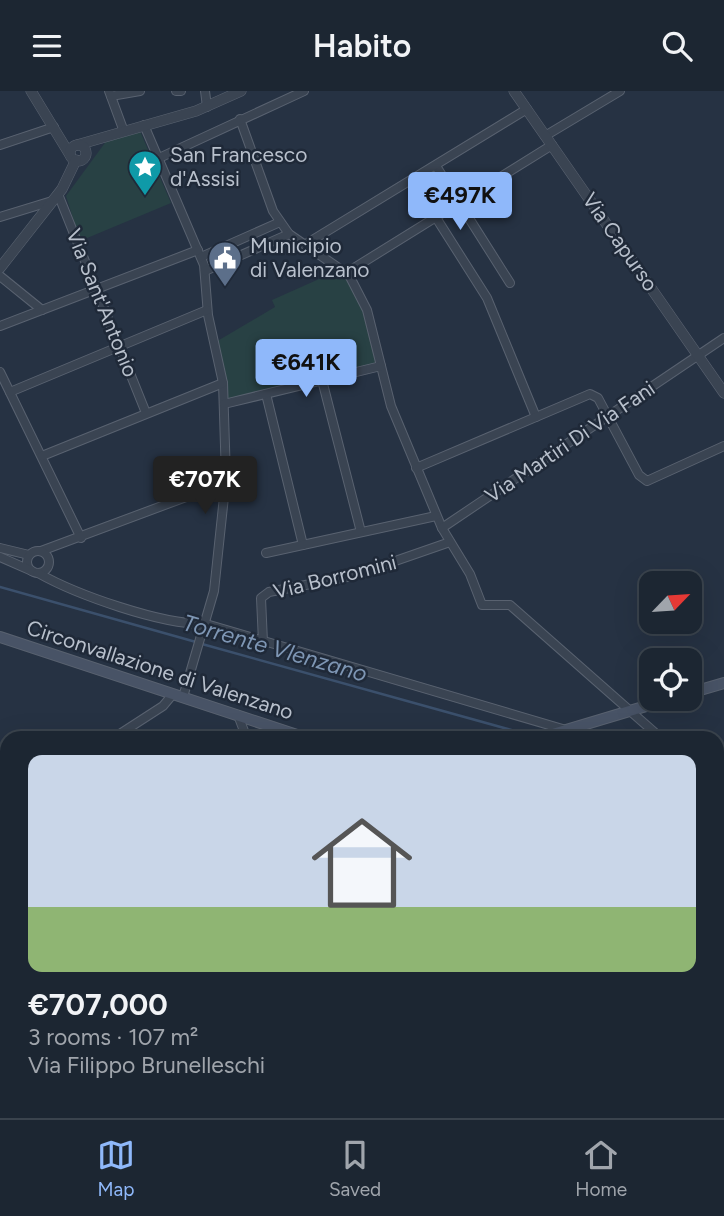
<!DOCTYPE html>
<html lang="en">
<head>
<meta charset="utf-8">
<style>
	:root { --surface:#1c2632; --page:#252e3a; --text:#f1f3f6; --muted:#a0a5ac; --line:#3a434d; --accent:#8fb8fa }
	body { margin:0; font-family:Figtree,sans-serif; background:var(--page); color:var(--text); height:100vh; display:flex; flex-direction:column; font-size:26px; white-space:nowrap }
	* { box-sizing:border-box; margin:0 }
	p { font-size:23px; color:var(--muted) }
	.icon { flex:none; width:38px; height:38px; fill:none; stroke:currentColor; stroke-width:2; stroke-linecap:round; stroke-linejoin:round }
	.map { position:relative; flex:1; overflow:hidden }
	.side { position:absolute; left:0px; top:640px; width:724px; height:387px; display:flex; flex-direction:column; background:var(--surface); border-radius:21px 21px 0 0; box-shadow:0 7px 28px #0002,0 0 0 2px var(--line) }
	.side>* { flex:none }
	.needle { width:46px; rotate:65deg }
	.controls { position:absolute; left:639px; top:480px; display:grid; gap:14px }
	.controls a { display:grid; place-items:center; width:63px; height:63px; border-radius:14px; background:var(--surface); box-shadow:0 7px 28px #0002,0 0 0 2px var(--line); font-size:35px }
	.price { position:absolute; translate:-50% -60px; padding:0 16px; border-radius:7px; background:var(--accent); color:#111; font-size:23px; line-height:46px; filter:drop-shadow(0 2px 4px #0008) }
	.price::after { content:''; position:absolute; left:50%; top:42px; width:21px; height:16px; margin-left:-10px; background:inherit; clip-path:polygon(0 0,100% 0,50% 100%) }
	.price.on { background:#222; color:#fff }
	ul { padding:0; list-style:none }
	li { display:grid; align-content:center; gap:14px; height:371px; padding:0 28px }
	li+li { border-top:2px solid var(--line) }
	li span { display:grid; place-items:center; height:217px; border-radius:14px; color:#555 }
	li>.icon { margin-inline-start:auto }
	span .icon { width:126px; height:126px; fill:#fffc; stroke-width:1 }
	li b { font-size:30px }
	header { display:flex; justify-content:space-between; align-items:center; height:91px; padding:0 28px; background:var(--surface); font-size:32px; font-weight:600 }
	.menu { display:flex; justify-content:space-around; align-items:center; height:98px; border-top:2px solid var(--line); background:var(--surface); font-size:19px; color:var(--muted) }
	.menu a { display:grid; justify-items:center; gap:4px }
	.menu .on { color:var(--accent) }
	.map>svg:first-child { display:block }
	.green { fill:#284144 }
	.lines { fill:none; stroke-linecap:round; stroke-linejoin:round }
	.stream { stroke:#3b506c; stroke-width:2.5 }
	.minor-casing { stroke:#596270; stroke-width:10 }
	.tertiary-casing { stroke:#596270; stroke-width:11 }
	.secondary-casing { stroke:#596270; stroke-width:12 }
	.minor { stroke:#3a4452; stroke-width:8 }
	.tertiary { stroke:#3a4452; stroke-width:10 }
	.secondary { stroke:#485366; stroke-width:10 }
	.labels { text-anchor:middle; stroke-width:5; stroke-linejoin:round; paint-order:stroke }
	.poi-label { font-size:21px; fill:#b8c0cc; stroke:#1f2938; text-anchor:start }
	.street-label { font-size:21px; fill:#b8c0cc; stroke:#1f2938 }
	.water-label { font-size:23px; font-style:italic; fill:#7e96b4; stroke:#1f2938 }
</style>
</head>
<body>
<header><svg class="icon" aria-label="menu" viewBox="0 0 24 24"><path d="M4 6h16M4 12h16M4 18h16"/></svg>Habito<svg class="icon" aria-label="search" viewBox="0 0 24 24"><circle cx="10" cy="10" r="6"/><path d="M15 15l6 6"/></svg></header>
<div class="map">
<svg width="724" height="1027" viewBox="0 0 724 1027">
	<rect width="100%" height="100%" fill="#263243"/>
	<!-- green -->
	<g class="green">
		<polygon points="140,40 171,112 80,150 66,105 110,45"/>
		<polygon points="337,180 349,184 367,219 381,275 224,313 214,252 275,216 272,209"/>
	</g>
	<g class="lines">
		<!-- stream -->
		<g class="stream">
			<polyline points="0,496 196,551"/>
			<polyline points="202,553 533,645"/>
			<polyline points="718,681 724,681"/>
		</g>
		<!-- minor casing -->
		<g class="minor-casing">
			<g id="minor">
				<polyline points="109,0 123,38"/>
				<polyline points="176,0 181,0"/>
				<polyline points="205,0 207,16"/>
				<polyline points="111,5 140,0"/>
				<polyline points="240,28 273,120 289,143 349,184 367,219 391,315 442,437 470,483 482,514 510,514 662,648"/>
				<polyline points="144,34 204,174 208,224 223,292 226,387 214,500 183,606"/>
				<polyline points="545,45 620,0"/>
				<polyline points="0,54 54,36"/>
				<polyline points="157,68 304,0"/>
				<polyline points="436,75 510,192"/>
				<polyline points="58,103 146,322"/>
				<polyline points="435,125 487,207 536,326"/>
				<polyline points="0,126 52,110"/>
				<polyline points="306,153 527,18"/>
				<polyline points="201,166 280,131"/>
				<polyline points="205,180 289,143"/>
				<polyline points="346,182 552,54"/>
				<polyline points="0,185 42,219"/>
				<polyline points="0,235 198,159"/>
				<polyline points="0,281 81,447"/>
				<polyline points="322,289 361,441"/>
				<polyline points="10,301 207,219"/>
				<polyline points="266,303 303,454"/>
				<polyline points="224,313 381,275"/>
				<polyline points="42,365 223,292"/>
				<polyline points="416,377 590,303 598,307 639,384 647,390 724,355"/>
				<polyline points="442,437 724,247"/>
				<polyline points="0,457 29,464"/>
				<polyline points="41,460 213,396 224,395"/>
				<circle cx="38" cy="471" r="11"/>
				<polyline points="266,462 436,425"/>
				<polyline points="0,466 32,480"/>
				<path d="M38 482C77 504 162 534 206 533L566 639"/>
				<polyline points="263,551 261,507 269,501 352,485 450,451"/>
				<polyline points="238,624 247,648"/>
				<polyline points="571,638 606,648"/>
				<polyline points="112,648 163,615 173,603"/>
				<polyline points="718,665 724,665"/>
				<polyline points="718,697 724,697"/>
				<polyline points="0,718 7,714"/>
				<polyline points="718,980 724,991"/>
				<polyline points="372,1020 374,1027"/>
			</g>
		</g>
		<!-- tertiary casing -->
		<g class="tertiary-casing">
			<g id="tertiary">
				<polyline points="31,0 70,64"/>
				<polyline points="514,0 724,302"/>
				<polyline points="77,54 196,20 241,0"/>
				<circle cx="78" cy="62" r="8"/>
				<polyline points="0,177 62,98 76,69"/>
			</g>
		</g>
		<!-- secondary casing -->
		<g class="secondary-casing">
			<g id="secondary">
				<polyline points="0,546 309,648"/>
				<polyline points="690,602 724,592"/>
				<polyline points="536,648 673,607"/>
			</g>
		</g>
		<!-- minor -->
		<use href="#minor" class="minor"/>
		<!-- tertiary -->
		<use href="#tertiary" class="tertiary"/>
		<!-- secondary -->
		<use href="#secondary" class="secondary"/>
	</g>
	<!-- icons -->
	<defs>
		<g id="sight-pin" transform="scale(1.75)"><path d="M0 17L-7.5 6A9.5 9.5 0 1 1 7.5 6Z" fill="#0f9aa8" stroke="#1f2938"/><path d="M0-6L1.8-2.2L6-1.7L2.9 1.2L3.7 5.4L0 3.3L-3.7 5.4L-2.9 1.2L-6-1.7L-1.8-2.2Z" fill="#fff"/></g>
		<g id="civic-pin" transform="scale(1.75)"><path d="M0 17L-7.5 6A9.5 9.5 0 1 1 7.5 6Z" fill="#5c6f8a" stroke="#1f2938"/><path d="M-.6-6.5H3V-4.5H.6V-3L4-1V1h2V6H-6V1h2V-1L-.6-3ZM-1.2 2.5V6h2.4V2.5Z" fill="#fff"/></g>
	</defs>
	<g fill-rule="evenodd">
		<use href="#sight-pin" x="145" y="76"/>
		<use href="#civic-pin" x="225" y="167"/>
	</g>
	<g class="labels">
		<!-- poi labels -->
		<g class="poi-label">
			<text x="170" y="71">San Francesco<tspan x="170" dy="24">d'Assisi</tspan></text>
			<text x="250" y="162">Municipio<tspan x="250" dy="24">di Valenzano</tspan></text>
		</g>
		<!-- street labels -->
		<g class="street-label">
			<text transform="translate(620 151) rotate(55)" y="7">Via Capurso</text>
			<text transform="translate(102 212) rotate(68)" y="7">Via Sant'Antonio</text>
			<text transform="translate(570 351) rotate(-34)" y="7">Via Martiri Di Via Fani</text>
			<text transform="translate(335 486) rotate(-14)" y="7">Via Borromini</text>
			<text transform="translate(160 579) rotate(18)" y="7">Circonvallazione di Valenzano</text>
		</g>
		<!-- water labels -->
		<g class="water-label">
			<text transform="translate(275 557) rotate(16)" y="8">Torrente Vlenzano</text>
		</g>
	</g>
</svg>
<div class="controls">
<a><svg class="needle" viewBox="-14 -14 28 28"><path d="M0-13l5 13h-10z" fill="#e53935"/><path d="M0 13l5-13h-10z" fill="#a0a5ac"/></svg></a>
<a><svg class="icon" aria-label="locate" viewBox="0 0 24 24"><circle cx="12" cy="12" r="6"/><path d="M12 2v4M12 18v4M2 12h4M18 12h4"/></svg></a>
</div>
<b class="price" style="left:460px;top:141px">€497K</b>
<b class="price" style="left:306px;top:308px">€641K</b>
<b class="price on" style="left:205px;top:425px">€707K</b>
<section class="side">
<ul>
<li><span style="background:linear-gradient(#c9d6e8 70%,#8fb573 0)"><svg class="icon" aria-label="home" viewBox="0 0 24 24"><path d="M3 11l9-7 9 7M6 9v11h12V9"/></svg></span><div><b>€707,000</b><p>3 rooms · 107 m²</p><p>Via Filippo Brunelleschi</p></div></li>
</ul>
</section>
</div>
<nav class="menu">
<a class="on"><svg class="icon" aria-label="map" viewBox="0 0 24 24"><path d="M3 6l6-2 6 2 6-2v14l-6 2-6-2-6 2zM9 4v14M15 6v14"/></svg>Map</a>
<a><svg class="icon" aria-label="saved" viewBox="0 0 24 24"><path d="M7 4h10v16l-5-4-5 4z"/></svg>Saved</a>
<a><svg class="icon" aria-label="home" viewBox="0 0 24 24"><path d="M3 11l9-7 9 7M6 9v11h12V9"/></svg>Home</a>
</nav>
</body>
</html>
